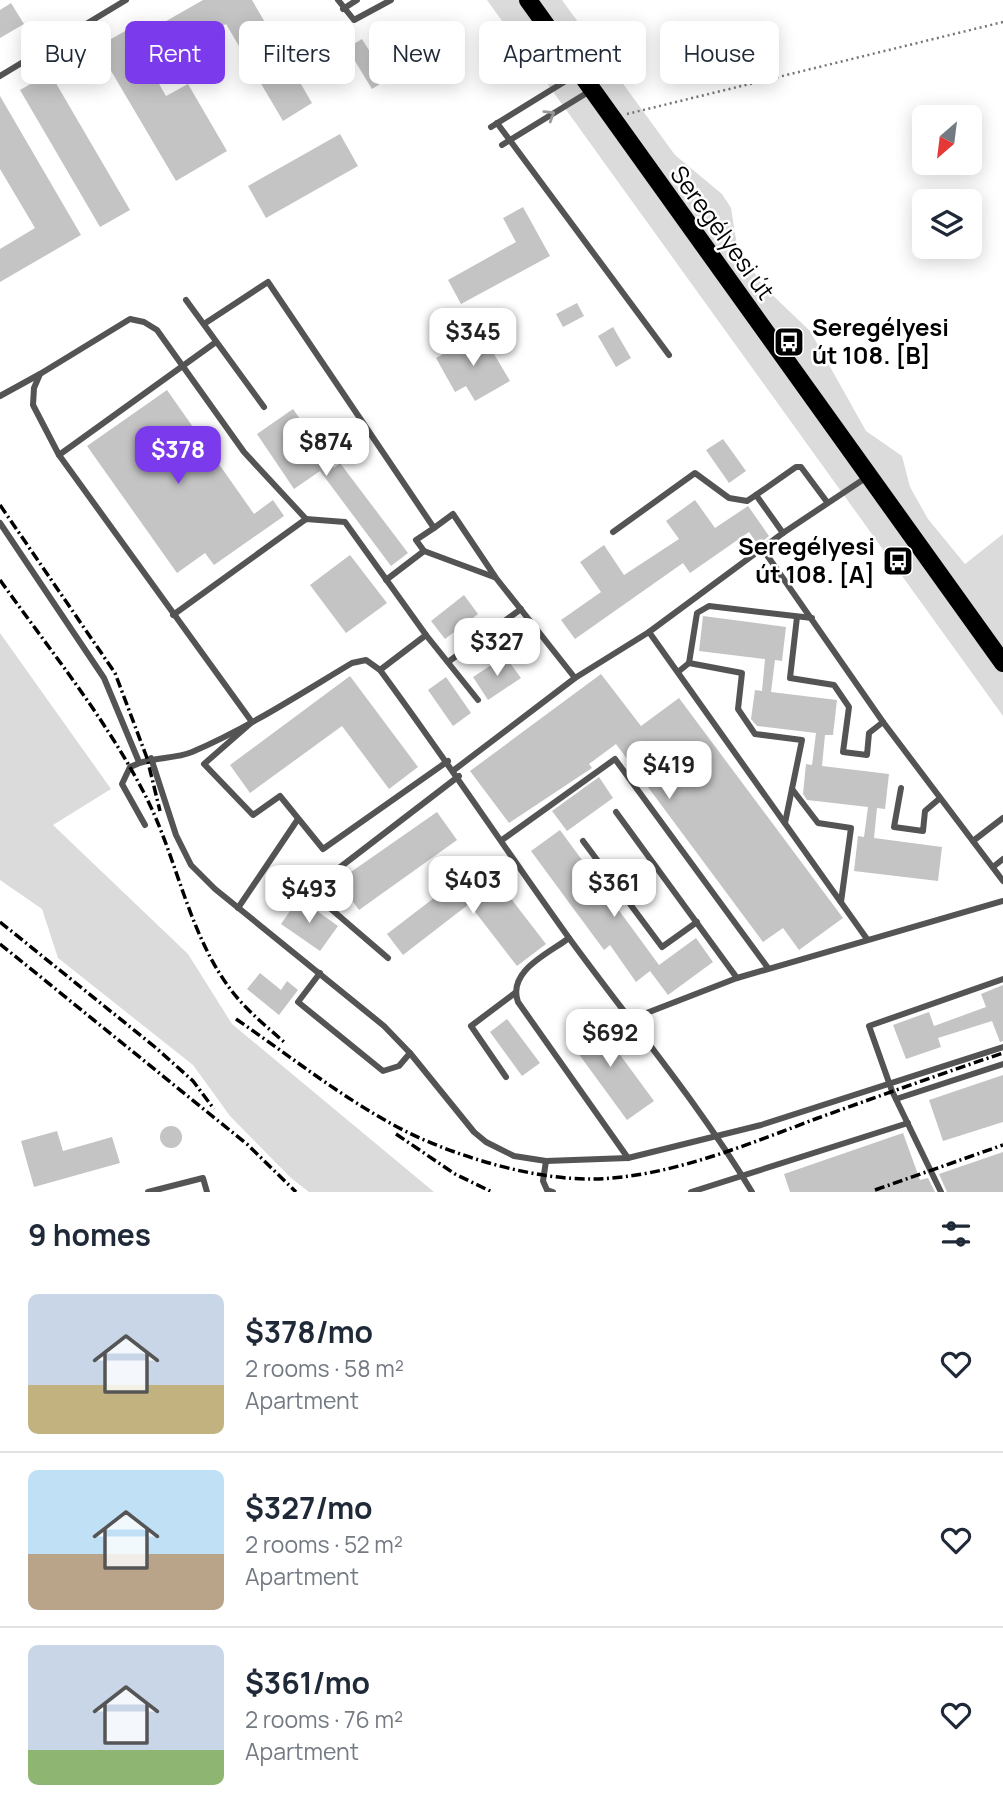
<!DOCTYPE html>
<html lang="en">
<head>
<meta charset="utf-8">
<style>
	:root { --surface:#fff; --page:#f6f6f7; --text:#1f2937; --muted:#747a83; --line:#e0e1e3; --accent:#7c3aed }
	body { margin:0; font-family:Manrope,sans-serif; background:var(--page); color:var(--text); height:100vh; display:flex; flex-direction:column; font-size:26px; white-space:nowrap }
	* { box-sizing:border-box; margin:0 }
	p { font-size:23px; color:var(--muted) }
	.icon { flex:none; width:38px; height:38px; fill:none; stroke:currentColor; stroke-width:2; stroke-linecap:round; stroke-linejoin:round }
	.map { position:relative; height:1192px; overflow:hidden }
	.side { display:flex; flex-direction:column; background:var(--surface); flex:1 }
	.side>* { flex:none }
	.top-card { position:absolute; left:21px; top:21px; width:962px; height:63px; display:flex; gap:14px }
	.needle { width:46px; rotate:208deg }
	.controls { position:absolute; left:912px; top:105px; display:grid; gap:14px }
	.controls a { display:grid; place-items:center; width:70px; height:70px; border-radius:10px; background:var(--surface); box-shadow:0 4px 18px #0003; font-size:35px }
	.price { position:absolute; translate:-50% -60px; padding:0 16px; border-radius:14px; background:#fff; color:#222; font-size:23px; line-height:46px; filter:drop-shadow(0 2px 4px #0008) }
	.price::after { content:''; position:absolute; left:50%; top:42px; width:21px; height:16px; margin-left:-10px; background:inherit; clip-path:polygon(0 0,100% 0,50% 100%) }
	.price.active { background:var(--accent); color:#fff }
	ul { padding:0; list-style:none }
	li { display:flex; align-items:center; gap:21px; height:175px; padding:0 28px }
	li+li { border-top:2px solid var(--line) }
	li span { display:grid; place-items:center; flex:none; width:196px; height:140px; border-radius:10px; color:#555 }
	li>.icon { margin-inline-start:auto }
	span .icon { width:84px; height:84px; fill:#fffc; stroke-width:1 }
	li b { font-size:30px }
	h2 { display:flex; justify-content:space-between; align-items:center; height:84px; padding:0 28px; font-size:30px }
	.pill { padding:0 24px; border-radius:10px; background:var(--surface); box-shadow:0 4px 18px #0003; font-size:24px; line-height:63px }
	.pill.active { background:var(--accent); color:#fff }
	.map>svg:first-child { display:block }
	.green { fill:#dbdbdb }
	.building { fill:#c4c4c4 }
	.lines { fill:none; stroke-linecap:round; stroke-linejoin:round }
	.primary-casing { stroke:#dbdbdb; stroke-width:19 }
	.path { stroke:#767676; stroke-width:2.5; stroke-dasharray:2 3.5; stroke-linecap:butt }
	.lane { stroke:#545454; stroke-width:6 }
	.primary { stroke:#000; stroke-width:18 }
	.rail { stroke:#000; stroke-width:3.5; stroke-dasharray:10 3.5 2 3.5; stroke-linecap:butt }
	.oneway { stroke:#989898 }
	.labels { text-anchor:middle; stroke-width:5; stroke-linejoin:round; paint-order:stroke }
	.street-label { font-size:24px; fill:#000; stroke:#fff }
	.poi-label { font-size:24px; font-weight:bold; fill:#000; stroke:#fff; text-anchor:start }
</style>
</head>
<body>
<div class="map">
<svg width="1003" height="1192" viewBox="0 0 1003 1192">
	<rect width="100%" height="100%" fill="#fff"/>
	<!-- green -->
	<g class="green">
		<polygon points="487,0 562,0 675,155 722,194 731,208 737,246 763,286 810,331 866,431 902,456 910,487 928,519 965,564 1003,534 1003,716"/>
		<polygon points="0,633 111,789 53,825 188,954 232,1024 434,1192 309,1192 291,1178 230,1116 193,1065 58,958 42,909 0,880"/>
	</g>
	<!-- building -->
	<g class="building">
		<polygon points="203,0 252,0 312,103 283,121 226,24 150,68 166,96 188,84 227,151 176,181 97,47 127,30 133,40"/>
		<polygon points="11,3 24,24 0,38 0,10"/>
		<polygon points="362,39 375,60 392,50 404,69 372,89 347,48"/>
		<polygon points="50,73 130,210 100,227 20,90"/>
		<polygon points="0,96 81,235 0,282 0,249 35,228 0,169"/>
		<polygon points="340,134 358,166 266,218 248,186"/>
		<polygon points="523,207 550,256 461,304 448,280 516,242 503,218"/>
		<polygon points="577,303 584,316 563,327 556,314"/>
		<polygon points="613,327 631,358 616,367 598,336"/>
		<polygon points="481,332 510,381 475,401 466,386 455,392 436,358"/>
		<polygon points="167,390 254,514 273,500 284,516 214,565 205,553 177,573 87,446"/>
		<polygon points="293,409 334,468 340,463 408,553 391,566 320,471 294,489 257,434"/>
		<polygon points="723,439 746,471 729,483 706,450"/>
		<polygon points="695,500 715,528 748,506 769,536 758,545 749,532 690,573 683,563 575,639 561,620 601,592 580,562 604,545 624,575 679,539 666,521"/>
		<polygon points="350,555 387,603 346,633 310,585"/>
		<polygon points="464,595 478,614 445,639 431,621"/>
		<polygon points="703,616 786,627 782,661 775,660 771,692 837,700 833,735 825,735 822,766 889,774 885,809 877,808 874,838 942,847 938,881 854,871 858,836 864,837 868,807 807,800 803,794 806,764 812,765 816,733 757,726 751,719 755,690 762,691 765,659 699,651"/>
		<polygon points="516,620 530,639 519,647 506,627"/>
		<polygon points="505,656 521,678 488,700 473,677"/>
		<polygon points="601,674 641,726 679,698 843,918 799,950 783,928 763,942 616,744 589,764 592,768 509,823 470,771"/>
		<polygon points="350,676 418,767 389,789 342,726 250,793 230,765"/>
		<polygon points="446,677 471,713 453,726 428,690"/>
		<polygon points="599,777 613,798 567,831 552,811"/>
		<polygon points="437,812 457,840 359,910 338,881"/>
		<polygon points="560,830 659,965 696,938 713,962 668,995 650,971 636,982 610,945 604,950 531,851"/>
		<polygon points="482,861 546,944 517,966 469,904 403,955 387,934"/>
		<polygon points="299,898 338,926 320,951 281,924"/>
		<polygon points="260,973 281,990 287,981 298,990 279,1015 247,989"/>
		<polygon points="1003,985 1003,1041 1000,1042 992,1021 938,1038 941,1047 906,1059 893,1025 929,1012 934,1026 986,1007 981,994"/>
		<polygon points="593,1018 654,1101 627,1120 567,1038"/>
		<polygon points="507,1019 540,1063 522,1076 490,1032"/>
		<polygon points="1003,1075 1003,1122 943,1141 929,1100"/>
		<circle cx="171" cy="1137" r="11"/>
		<polygon points="57,1131 63,1151 112,1137 120,1163 34,1187 21,1141"/>
		<polygon points="903,1133 920,1180 928,1178 935,1192 790,1192 784,1174"/>
		<polygon points="1003,1152 1003,1192 947,1192 939,1174"/>
	</g>
	<g class="lines">
		<!-- primary casing -->
		<g class="primary-casing">
			<polyline id="primary" points="528,0 1003,663"/>
		</g>
		<!-- path -->
		<polyline class="path" points="627,114 1003,22"/>
		<!-- lane -->
		<g class="lane">
			<polyline points="338,0 354,20 391,0"/>
			<polyline points="343,9 357,0"/>
			<polyline points="0,76 126,0"/>
			<polyline points="497,123 669,355"/>
			<polyline points="491,127 577,74"/>
			<polyline points="502,145 590,91"/>
			<polyline points="186,300 264,407"/>
			<polyline points="204,324 268,282 434,528 453,514 496,578 575,678"/>
			<polyline points="0,396 40,374"/>
			<polyline points="59,455 216,342"/>
			<polyline points="827,502 801,467 796,467 756,495 783,533 867,477"/>
			<polyline points="306,519 244,452 157,330 144,322 130,319 40,374 34,388 33,405 59,455 252,722 204,764 253,815 280,796 323,849 448,761"/>
			<polyline points="0,523 104,678 139,762"/>
			<polyline points="613,532 695,473 729,498 747,501 756,495"/>
			<polyline points="762,548 883,722 1003,881"/>
			<polyline points="424,551 416,540 434,528"/>
			<polyline points="386,580 424,551 494,577"/>
			<polyline points="173,615 306,519 345,522 426,635 478,700"/>
			<polyline points="797,617 790,678 834,685 849,707 843,752 867,755 869,733 883,722"/>
			<polyline points="649,632 867,939"/>
			<polyline points="448,662 521,609"/>
			<polyline points="689,663 742,673 738,709 755,734 802,740 785,823"/>
			<polyline points="380,670 426,635"/>
			<polyline points="678,672 689,663 697,613 709,606 812,618"/>
			<polyline points="151,758 176,835 191,865 215,889 384,1026 410,1053 474,1132 486,1142 514,1156 546,1161 628,1158 761,1125 1003,1047"/>
			<polyline points="454,770 575,678 649,632 783,533"/>
			<polyline points="901,788 894,827 923,831 925,811 939,799"/>
			<polyline points="792,789 818,823 851,828 841,902"/>
			<polyline points="616,812 737,978"/>
			<path d="M145 825 122 784 130 767C151 756 172 760 192 752 248 728 300 694 352 663L366 660 380 670C445 758 505 849 569 938 631 1023 698 1102 752 1192"/>
			<polyline points="502,840 615,759 768,968"/>
			<polyline points="583,841 662,947 697,922"/>
			<polyline points="973,841 1003,818"/>
			<polyline points="993,867 1003,859"/>
			<polyline points="238,908 298,819"/>
			<path d="M569 938C548 954 507 971 518 1002L628 1158"/>
			<polyline points="388,958 324,903 320,892 326,878 459,776"/>
			<polyline points="320,973 298,1002 383,1071 399,1066 410,1053"/>
			<polyline points="631,1019 737,978 1003,901"/>
			<polyline points="506,1077 471,1026 515,993"/>
			<polyline points="896,1099 1003,1064"/>
			<polyline points="546,1161 543,1181 547,1190 553,1192"/>
			<polyline points="148,1192 203,1178 207,1192"/>
			<polyline points="691,1192 908,1123"/>
			<polyline points="941,1192 892,1091 869,1026 1003,979"/>
		</g>
		<!-- primary -->
		<use href="#primary" class="primary"/>
		<!-- rail -->
		<g class="rail">
			<polyline points="0,505 115,673 147,758 160,811"/>
			<path d="M0 580C49 649 104 716 143 791 177 855 187 932 231 990 246 1010 266 1026 284 1042"/>
			<polyline points="0,922 155,1047 193,1081 214,1109"/>
			<polyline points="0,944 248,1145 296,1192"/>
			<path d="M236 1019C293 1058 347 1102 409 1133 461 1158 536 1180 593 1179 667 1178 749 1144 818 1118 879 1096 941 1074 1003 1053"/>
			<polyline points="396,1134 455,1174 492,1192"/>
			<polyline points="875,1190 1003,1145"/>
		</g>
	</g>
	<!-- one-way arrows -->
	<defs><path id="oneway-chevron" d="M-2-3.5L2.5 0L-2 3.5" fill="none" stroke-width="1.6" stroke-linecap="round" stroke-linejoin="round" transform="scale(1.75)"/></defs>
	<use class="oneway" href="#oneway-chevron" transform="translate(550 115) rotate(-31)"/>
	<!-- icons -->
	<defs>
		<g id="bus-square" transform="scale(1.575)"><rect x="-9" y="-9" width="18" height="18" rx="4" fill="#000" stroke="#fff"/><path d="M-5-6H5V4H4V6H2V4H-2V6H-4V4H-5ZM-3.5-4V0h7V-4ZM-3.5 1.2v1.5H-2V1.2ZM2 1.2v1.5H3.5V1.2Z" fill="#fff"/></g>
	</defs>
	<g fill-rule="evenodd">
		<use href="#bus-square" x="789" y="342"/>
		<use href="#bus-square" x="898" y="561"/>
	</g>
	<g class="labels">
		<!-- street labels -->
		<g class="street-label">
			<text transform="translate(722 233) rotate(54)" y="8">Seregélyesi út</text>
		</g>
		<!-- poi labels -->
		<g class="poi-label">
			<text x="812" y="336">Seregélyesi<tspan x="812" dy="28">út 108. [B]</tspan></text>
			<text x="875" y="555" text-anchor="end">Seregélyesi<tspan x="875" dy="28">út 108. [A]</tspan></text>
		</g>
	</g>
</svg>
<div class="controls">
<a><svg class="needle" viewBox="-14 -14 28 28"><path d="M0-13l5 13h-10z" fill="#e53935"/><path d="M0 13l5-13h-10z" fill="#747a83"/></svg></a>
<a><svg class="icon" aria-label="layers" viewBox="0 0 24 24"><path d="M12 4l9 5-9 5-9-5zM3 14l9 5 9-5"/></svg></a>
</div>
<b class="price" style="left:473px;top:368px">$345</b>
<b class="price" style="left:326px;top:478px">$874</b>
<b class="price active" style="left:178px;top:486px">$378</b>
<b class="price" style="left:497px;top:678px">$327</b>
<b class="price" style="left:669px;top:801px">$419</b>
<b class="price" style="left:473px;top:916px">$403</b>
<b class="price" style="left:614px;top:919px">$361</b>
<b class="price" style="left:309px;top:925px">$493</b>
<b class="price" style="left:610px;top:1069px">$692</b>
<div class="top-card">
<a class="pill">Buy</a>
<a class="pill active">Rent</a>
<a class="pill">Filters</a>
<a class="pill">New</a>
<a class="pill">Apartment</a>
<a class="pill">House</a>
</div>
</div>
<section class="side">
<h2>9 homes<svg class="icon" aria-label="filters" viewBox="0 0 24 24"><path d="M4 7h16M4 17h16"/><circle cx="9" cy="7" r="2"/><circle cx="15" cy="17" r="2"/></svg></h2>
<ul>
<li><span style="background:linear-gradient(#c9d6e8 65%,#c2b280 0)"><svg class="icon" aria-label="home" viewBox="0 0 24 24"><path d="M3 11l9-7 9 7M6 9v11h12V9"/></svg></span><div><b>$378/mo</b><p>2 rooms · 58 m²</p><p>Apartment</p></div><svg class="icon" aria-label="heart" viewBox="0 0 24 24"><path d="M12 20l-8-8c-3-5 5-10 8-4 3-6 11-1 8 4z"/></svg></li>
<li><span style="background:linear-gradient(#bfe0f5 60%,#b9a48a 0)"><svg class="icon" aria-label="home" viewBox="0 0 24 24"><path d="M3 11l9-7 9 7M6 9v11h12V9"/></svg></span><div><b>$327/mo</b><p>2 rooms · 52 m²</p><p>Apartment</p></div><svg class="icon" aria-label="heart" viewBox="0 0 24 24"><path d="M12 20l-8-8c-3-5 5-10 8-4 3-6 11-1 8 4z"/></svg></li>
<li><span style="background:linear-gradient(#c9d6e8 75%,#8fb573 0)"><svg class="icon" aria-label="home" viewBox="0 0 24 24"><path d="M3 11l9-7 9 7M6 9v11h12V9"/></svg></span><div><b>$361/mo</b><p>2 rooms · 76 m²</p><p>Apartment</p></div><svg class="icon" aria-label="heart" viewBox="0 0 24 24"><path d="M12 20l-8-8c-3-5 5-10 8-4 3-6 11-1 8 4z"/></svg></li>
</ul>
</section>
</body>
</html>
